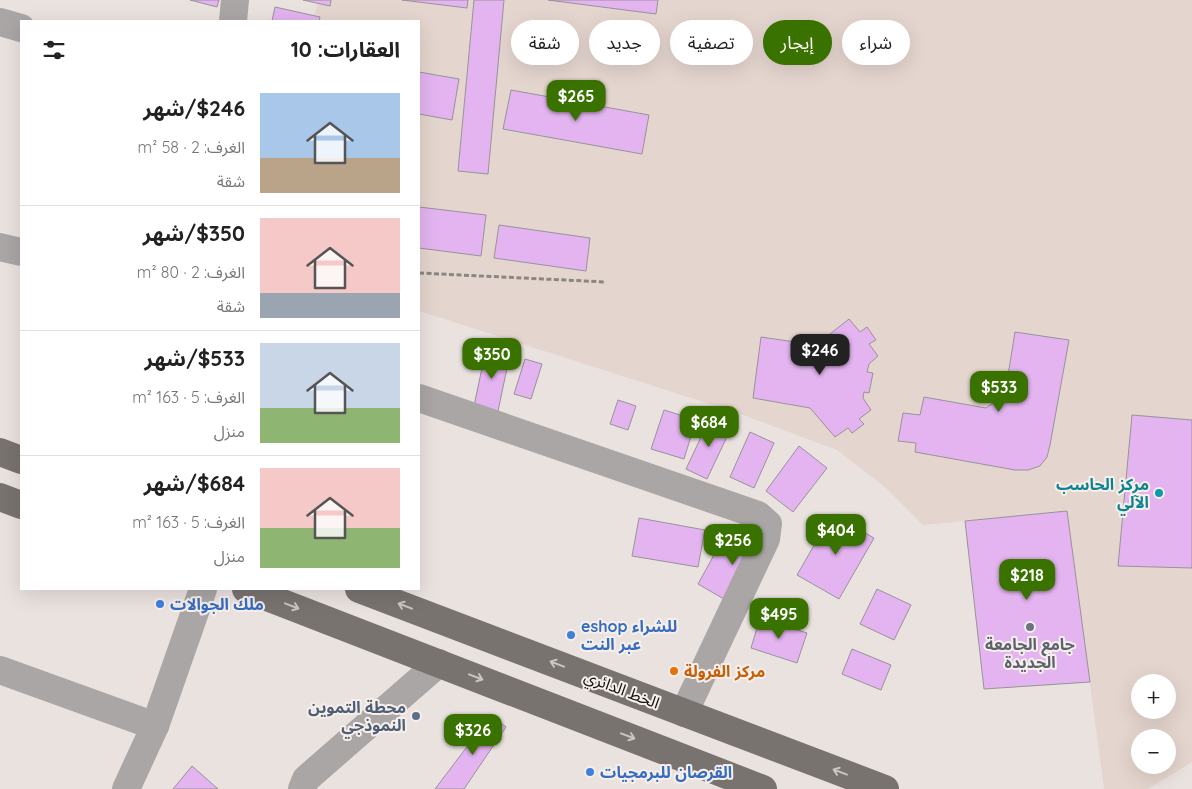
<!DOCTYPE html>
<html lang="ar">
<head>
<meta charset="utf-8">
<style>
	:root { --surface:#fff; --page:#f2f2f2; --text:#222; --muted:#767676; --line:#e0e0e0; --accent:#3a7200 }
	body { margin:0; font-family:Quicksand,"Noto Sans Arabic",sans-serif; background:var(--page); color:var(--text); direction:rtl; height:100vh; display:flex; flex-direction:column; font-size:19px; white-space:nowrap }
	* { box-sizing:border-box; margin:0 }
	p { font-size:16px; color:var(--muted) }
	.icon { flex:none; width:28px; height:28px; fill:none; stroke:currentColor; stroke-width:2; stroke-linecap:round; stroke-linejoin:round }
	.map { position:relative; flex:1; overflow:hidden; direction:ltr }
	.drawer { position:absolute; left:20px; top:20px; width:400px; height:570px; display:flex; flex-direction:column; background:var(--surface); border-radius:0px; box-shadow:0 5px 20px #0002; direction:rtl }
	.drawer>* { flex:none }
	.hud { position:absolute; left:435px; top:20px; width:475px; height:45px; direction:rtl; display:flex; gap:10px }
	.fabs { position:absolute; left:1131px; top:674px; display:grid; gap:10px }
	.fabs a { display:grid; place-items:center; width:45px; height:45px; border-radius:50%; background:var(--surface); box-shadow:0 5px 20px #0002; font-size:25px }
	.price { position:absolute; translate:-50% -42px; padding:0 11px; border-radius:10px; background:var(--accent); color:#fff; font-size:16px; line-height:32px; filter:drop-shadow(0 1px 2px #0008) }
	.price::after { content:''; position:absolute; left:50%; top:30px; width:15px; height:11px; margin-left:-8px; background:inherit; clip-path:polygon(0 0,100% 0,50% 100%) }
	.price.on { background:#222; color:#fff }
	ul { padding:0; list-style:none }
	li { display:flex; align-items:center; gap:15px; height:125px; padding:0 20px }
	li+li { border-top:1px solid var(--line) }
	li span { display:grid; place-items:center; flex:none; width:140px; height:100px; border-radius:0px; color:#555 }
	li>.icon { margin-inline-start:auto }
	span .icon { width:60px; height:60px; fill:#fffc; stroke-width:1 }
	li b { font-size:21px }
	h2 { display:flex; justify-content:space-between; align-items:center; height:60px; padding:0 20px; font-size:21px }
	.chip { padding:0 18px; border-radius:22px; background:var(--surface); box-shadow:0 5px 20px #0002; font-size:18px; line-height:45px }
	.chip.on { background:var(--accent); color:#fff }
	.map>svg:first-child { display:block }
	.built { fill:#e5d5cf; fill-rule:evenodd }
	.building { fill:#e3b4f0; stroke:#979399 }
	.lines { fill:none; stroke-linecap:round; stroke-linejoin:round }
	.path { stroke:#8b8683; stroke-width:3; stroke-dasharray:5 2.5; stroke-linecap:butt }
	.minor { stroke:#aaa6a5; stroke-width:28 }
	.major { stroke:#797370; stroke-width:28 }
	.oneway { stroke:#cbc4c1 }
	.culture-dot { fill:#0f9aa8; stroke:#f7efec; stroke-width:2 }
	.shop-dot { fill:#3f7fe0; stroke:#f7efec; stroke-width:2 }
	.worship-dot { fill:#6b7280; stroke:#f7efec; stroke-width:2 }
	.food-dot { fill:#e8710a; stroke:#f7efec; stroke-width:2 }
	.service-dot { fill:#5c6f8a; stroke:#f7efec; stroke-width:2 }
	.labels { text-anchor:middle; stroke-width:4; stroke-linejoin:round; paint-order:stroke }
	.culture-label { font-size:16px; font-weight:bold; fill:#0d838f; stroke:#f7efec; text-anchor:end }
	.shop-label { font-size:16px; font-weight:bold; fill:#366cbe; stroke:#f7efec; text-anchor:start }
	.worship-label { font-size:16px; font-weight:bold; fill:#5b616d; stroke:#f7efec }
	.food-label { font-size:16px; font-weight:bold; fill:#c56008; stroke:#f7efec; text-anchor:start }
	.street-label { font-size:16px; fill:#13100f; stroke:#f7efec }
	.service-label { font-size:16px; font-weight:bold; fill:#4e5e75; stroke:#f7efec; text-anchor:end }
</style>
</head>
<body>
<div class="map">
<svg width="1192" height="789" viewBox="0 0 1192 789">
	<rect width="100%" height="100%" fill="#eae2df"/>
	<!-- built -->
	<path class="built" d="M318 0H1192V762L1148 789H1104L1067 511 923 525 886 488 837 450 738 413 419 311V21H314ZM1140 682H1168V710H1140ZM1140 738H1168V765H1140Z"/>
	<!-- building -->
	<g class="building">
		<polygon points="190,0 219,0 217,7"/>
		<polygon points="303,0 331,0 330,6"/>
		<polygon points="402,0 468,0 467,8"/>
		<polygon points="474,0 504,0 488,174 458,171"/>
		<polygon points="548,0 658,0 656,14"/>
		<polygon points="275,7 320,17 319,21 272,21"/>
		<polygon points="419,72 459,79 452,120 419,114"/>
		<polygon points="511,90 649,115 642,154 503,129"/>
		<polygon points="419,207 486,215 481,256 419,248"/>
		<polygon points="499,225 590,238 586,271 494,258"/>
		<polygon points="849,319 860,332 867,327 876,340 869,344 878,356 869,364 867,372 873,373 869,393 864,392 863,398 871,410 859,419 864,424 852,433 848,428 835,437 810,408 753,398 761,337 816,345"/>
		<polygon points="1015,332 1069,340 1050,445 1047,457 1040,466 1028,470 1015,470 915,452 916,443 898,441 903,413 920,415 924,397 986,408 1005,394"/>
		<polygon points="486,349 510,354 498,411 474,406"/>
		<polygon points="525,359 542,364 531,399 514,394"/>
		<polygon points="618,400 636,406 628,430 610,424"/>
		<polygon points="664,410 696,420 684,459 651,449"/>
		<polygon points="1132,415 1192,420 1192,568 1118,566"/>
		<polygon points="711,416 732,426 707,479 686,469"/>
		<polygon points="750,432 774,443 754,488 730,477"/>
		<polygon points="799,446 827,468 793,512 766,491"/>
		<polygon points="1067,511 1090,682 984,689 965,521"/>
		<polygon points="832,514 874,538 839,599 797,575"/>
		<polygon points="639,518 705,530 698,567 632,556"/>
		<polygon points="730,526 768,547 736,606 698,584"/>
		<polygon points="877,589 911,605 894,640 860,624"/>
		<polygon points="760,618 807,633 797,663 751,648"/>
		<polygon points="852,649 891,665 881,690 842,674"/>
		<polygon points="491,715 506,727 464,789 435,789"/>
		<polygon points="192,766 218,789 173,789"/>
	</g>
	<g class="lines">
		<!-- path -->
		<polyline class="path" points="419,273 606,282"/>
		<!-- minor -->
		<g class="minor">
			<polyline points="233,21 235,0"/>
			<polyline points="0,22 21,28"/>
			<polyline points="0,247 21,252"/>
			<polyline points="419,398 758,515 768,524 766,539 684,713"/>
			<polyline points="0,670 155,726"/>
			<polyline points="126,789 155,726 203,589"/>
			<polyline points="302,789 306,779 439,663"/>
		</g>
		<!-- major -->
		<g class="major">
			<polyline points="0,452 21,460"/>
			<polyline points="0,497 21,505"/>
			<polyline points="246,589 763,789"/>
			<polyline points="359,589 885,789"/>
		</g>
	</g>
	<!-- one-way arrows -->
	<defs><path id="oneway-shaft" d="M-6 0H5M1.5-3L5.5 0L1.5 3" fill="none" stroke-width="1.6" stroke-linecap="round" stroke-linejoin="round" transform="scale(1.25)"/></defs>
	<g class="oneway">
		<use href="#oneway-shaft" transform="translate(292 606) rotate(21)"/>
		<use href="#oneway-shaft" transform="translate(405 606) rotate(-159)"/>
		<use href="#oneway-shaft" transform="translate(557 664) rotate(-159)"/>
		<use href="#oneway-shaft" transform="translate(476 677) rotate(21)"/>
		<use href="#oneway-shaft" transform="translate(628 736) rotate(21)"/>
		<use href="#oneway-shaft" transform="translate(840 772) rotate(-159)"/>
	</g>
	<!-- markers -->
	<circle class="culture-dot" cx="1159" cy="493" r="5"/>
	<g class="shop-dot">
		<circle cx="160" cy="604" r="5"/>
		<circle cx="571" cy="635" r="5"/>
		<circle cx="590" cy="772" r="5"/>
	</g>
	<circle class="worship-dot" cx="1030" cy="627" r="5"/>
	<circle class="food-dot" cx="674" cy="671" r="5"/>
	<circle class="service-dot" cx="416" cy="716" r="5"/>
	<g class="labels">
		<!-- culture labels -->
		<g class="culture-label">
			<text x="1149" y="490">مركز الحاسب<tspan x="1149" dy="18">الآلي</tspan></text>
		</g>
		<!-- shop labels -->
		<g class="shop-label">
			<text x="170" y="610">ملك الجوالات</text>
			<text x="581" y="632">eshop للشراء<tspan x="581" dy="18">عبر النت</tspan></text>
			<text x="600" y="778">القرصان للبرمجيات</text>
		</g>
		<!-- worship labels -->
		<g class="worship-label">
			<text x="1030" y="650">جامع الجامعة<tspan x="1030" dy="18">الجديدة</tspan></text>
		</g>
		<!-- food labels -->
		<g class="food-label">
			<text x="684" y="677">مركز الفرولة</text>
		</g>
		<!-- street labels -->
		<g class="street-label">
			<text transform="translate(622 689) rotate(21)" y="6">الخط الدائري</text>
		</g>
		<!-- service labels -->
		<g class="service-label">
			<text x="406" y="713">محطة التموين<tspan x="406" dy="18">النموذجي</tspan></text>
		</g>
	</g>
</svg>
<div class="fabs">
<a>+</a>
<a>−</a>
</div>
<b class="price" style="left:576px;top:122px">$265</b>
<b class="price on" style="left:820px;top:376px">$246</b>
<b class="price" style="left:492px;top:380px">$350</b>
<b class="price" style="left:999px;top:413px">$533</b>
<b class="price" style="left:709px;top:448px">$684</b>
<b class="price" style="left:836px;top:556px">$404</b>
<b class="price" style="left:733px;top:566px">$256</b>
<b class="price" style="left:1027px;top:601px">$218</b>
<b class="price" style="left:779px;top:640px">$495</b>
<b class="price" style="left:473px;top:756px">$326</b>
<div class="hud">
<a class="chip">شراء</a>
<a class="chip on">إيجار</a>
<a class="chip">تصفية</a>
<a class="chip">جديد</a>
<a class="chip">شقة</a>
</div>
<section class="drawer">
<h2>العقارات: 10<svg class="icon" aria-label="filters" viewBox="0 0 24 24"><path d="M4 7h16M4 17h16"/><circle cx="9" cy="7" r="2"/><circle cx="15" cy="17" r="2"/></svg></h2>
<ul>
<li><span style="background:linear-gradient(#a9c7e8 65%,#b9a48a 0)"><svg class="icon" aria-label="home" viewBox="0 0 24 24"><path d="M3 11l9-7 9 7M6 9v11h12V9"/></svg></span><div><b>$246/شهر</b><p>الغرف: 2 · 58 m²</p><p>شقة</p></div></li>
<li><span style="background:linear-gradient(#f6c9c9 75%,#9aa5b1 0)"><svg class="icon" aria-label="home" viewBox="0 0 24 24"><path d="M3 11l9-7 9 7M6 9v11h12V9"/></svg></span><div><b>$350/شهر</b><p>الغرف: 2 · 80 m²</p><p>شقة</p></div></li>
<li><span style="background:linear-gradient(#c9d6e8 65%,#8fb573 0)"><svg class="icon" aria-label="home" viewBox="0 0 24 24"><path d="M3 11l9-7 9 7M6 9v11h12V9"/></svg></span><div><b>$533/شهر</b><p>الغرف: 5 · 163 m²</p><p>منزل</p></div></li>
<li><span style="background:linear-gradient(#f6c9c9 60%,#8fb573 0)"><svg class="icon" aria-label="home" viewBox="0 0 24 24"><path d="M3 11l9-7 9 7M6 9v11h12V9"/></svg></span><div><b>$684/شهر</b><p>الغرف: 5 · 163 m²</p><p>منزل</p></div></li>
</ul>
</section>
</div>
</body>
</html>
